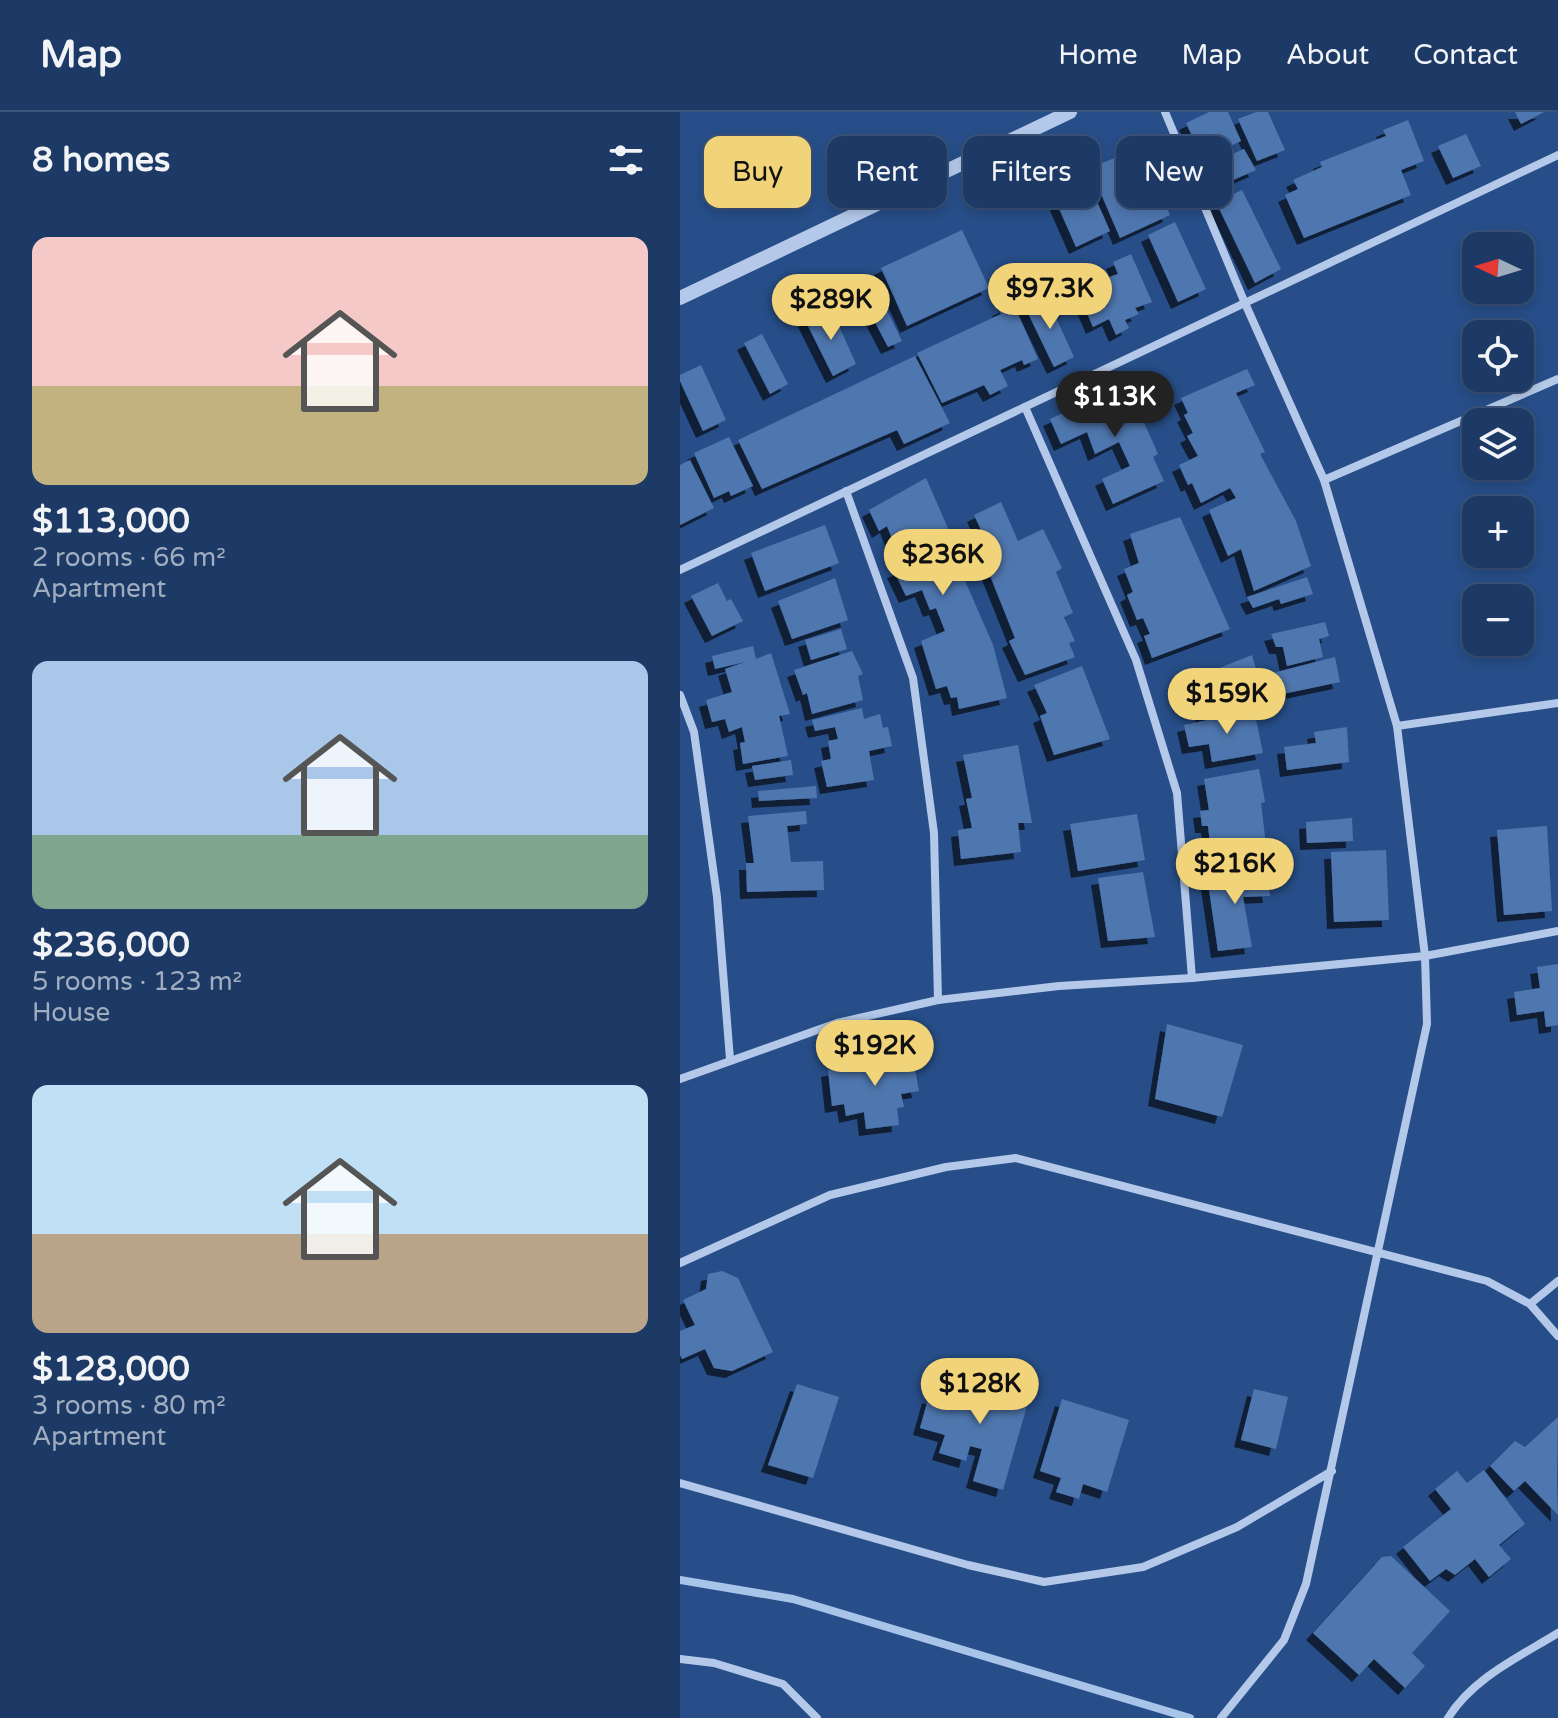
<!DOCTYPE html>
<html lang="en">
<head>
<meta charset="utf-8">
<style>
	:root { --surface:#1d3a66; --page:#25416c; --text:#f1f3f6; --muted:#a0adbf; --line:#3b547a; --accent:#f1d37a }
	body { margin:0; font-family:"Varela Round",sans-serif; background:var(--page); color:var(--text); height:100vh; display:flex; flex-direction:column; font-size:30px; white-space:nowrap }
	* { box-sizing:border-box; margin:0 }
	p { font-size:26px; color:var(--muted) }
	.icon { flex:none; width:44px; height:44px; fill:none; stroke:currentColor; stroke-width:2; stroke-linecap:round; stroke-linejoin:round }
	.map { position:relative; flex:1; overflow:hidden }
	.drawer { display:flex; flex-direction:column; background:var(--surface); width:680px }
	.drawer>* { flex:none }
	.banner { position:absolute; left:24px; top:24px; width:734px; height:72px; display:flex; gap:16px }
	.needle { width:52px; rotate:274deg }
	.controls { position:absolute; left:782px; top:120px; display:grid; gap:16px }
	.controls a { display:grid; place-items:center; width:72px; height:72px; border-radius:16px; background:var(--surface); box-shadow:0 4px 12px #0003,0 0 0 2px var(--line); font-size:40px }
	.price { position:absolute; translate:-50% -68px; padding:0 18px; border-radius:28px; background:var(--accent); color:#111; font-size:26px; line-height:52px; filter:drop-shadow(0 2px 4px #0008) }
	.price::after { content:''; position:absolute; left:50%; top:48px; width:24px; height:18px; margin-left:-12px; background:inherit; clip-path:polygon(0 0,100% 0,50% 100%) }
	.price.selected { background:#222; color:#fff }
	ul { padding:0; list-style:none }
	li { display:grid; align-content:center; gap:16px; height:424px; padding:0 32px }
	li span { display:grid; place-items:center; height:248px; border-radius:16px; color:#555 }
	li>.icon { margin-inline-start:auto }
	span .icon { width:144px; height:144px; fill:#fffc; stroke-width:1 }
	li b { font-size:34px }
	h2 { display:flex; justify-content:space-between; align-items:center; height:96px; padding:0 32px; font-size:34px }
	.pill { padding:0 28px; border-radius:16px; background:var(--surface); box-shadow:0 4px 12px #0003,0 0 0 2px var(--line); font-size:28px; line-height:72px }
	.pill.selected { background:var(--accent); color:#111 }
	header { display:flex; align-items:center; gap:48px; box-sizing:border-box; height:112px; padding:0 40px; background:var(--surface); border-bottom:2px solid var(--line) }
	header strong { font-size:38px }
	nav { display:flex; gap:44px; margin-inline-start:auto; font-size:28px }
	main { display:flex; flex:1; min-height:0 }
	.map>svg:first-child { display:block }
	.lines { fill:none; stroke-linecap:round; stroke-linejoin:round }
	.stream { stroke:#a8c4e9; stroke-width:8 }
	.building { fill:#5077af; filter:url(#shadow) }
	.minor { stroke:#b4c9e9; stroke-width:8 }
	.tertiary { stroke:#b4c9e9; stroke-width:14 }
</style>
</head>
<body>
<header>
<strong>Map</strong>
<nav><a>Home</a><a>Map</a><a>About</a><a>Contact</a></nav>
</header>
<main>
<section class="drawer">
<h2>8 homes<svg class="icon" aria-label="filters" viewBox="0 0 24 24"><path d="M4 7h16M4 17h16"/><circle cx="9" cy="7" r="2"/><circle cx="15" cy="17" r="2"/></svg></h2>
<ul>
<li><span style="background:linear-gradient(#f6c9c9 60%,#c2b280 0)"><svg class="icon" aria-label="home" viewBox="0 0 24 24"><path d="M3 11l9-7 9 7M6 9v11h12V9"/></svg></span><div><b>$113,000</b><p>2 rooms · 66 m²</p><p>Apartment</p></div></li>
<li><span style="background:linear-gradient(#a9c7e8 70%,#7fa58c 0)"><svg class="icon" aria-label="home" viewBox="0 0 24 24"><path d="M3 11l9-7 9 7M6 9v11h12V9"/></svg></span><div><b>$236,000</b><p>5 rooms · 123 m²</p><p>House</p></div></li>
<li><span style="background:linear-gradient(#bfe0f5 60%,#b9a48a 0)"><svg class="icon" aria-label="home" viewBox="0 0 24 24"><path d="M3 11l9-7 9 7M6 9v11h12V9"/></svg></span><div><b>$128,000</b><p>3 rooms · 80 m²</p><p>Apartment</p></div></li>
</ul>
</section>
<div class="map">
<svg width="878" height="1606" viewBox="0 0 878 1606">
	<defs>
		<filter id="shadow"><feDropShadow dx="-7" dy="7" stdDeviation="0" flood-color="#0009"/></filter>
	</defs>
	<rect width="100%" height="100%" fill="#274e88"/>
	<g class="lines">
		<!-- stream -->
		<polyline class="stream" points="0,1468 113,1487 510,1606"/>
	</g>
	<!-- building -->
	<g class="building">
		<polygon points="529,0 548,0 561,29 523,47 506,11"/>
		<polygon points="576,0 588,0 605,38 577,49 558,7"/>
		<polygon points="835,0 864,0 841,12"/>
		<polygon points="728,8 744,49 721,58 731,83 624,126 605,83 618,77 613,68 642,55 640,50 706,24 703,18"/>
		<polygon points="786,22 801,54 773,66 758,34"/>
		<polygon points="462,35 490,103 440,126 410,56"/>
		<polygon points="564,37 576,58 535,76 524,54"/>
		<polygon points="401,54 430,119 396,135 367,69"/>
		<polygon points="562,78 601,157 575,171 536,90"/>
		<polygon points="495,110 526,177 498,190 468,123"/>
		<polygon points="282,118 309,176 227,214 201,156"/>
		<polygon points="451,142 472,190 455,196 459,202 445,208 449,216 436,223 429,207 413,215 394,171 409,164 412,171 438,162 433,150"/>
		<polygon points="366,184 394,245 374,255 345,195"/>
		<polygon points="201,186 222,229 208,235 186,193"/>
		<polygon points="333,191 358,247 344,253 342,248 320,258 328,274 310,283 304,273 262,291 237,241 321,202 319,197"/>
		<polygon points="151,196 176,252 153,264 125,208"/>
		<polygon points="82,222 108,272 90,282 64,231"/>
		<polygon points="235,244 270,311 224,332 217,318 82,377 58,328"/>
		<polygon points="21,253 46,308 23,319 0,269 0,263"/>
		<polygon points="567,257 575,273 556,281 585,340 580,342 616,409 631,454 574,479 561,437 548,444 529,398 556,386 550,376 521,391 512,371 508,373 499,353 518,344 507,324 513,321 504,303 508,301 501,286"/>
		<polygon points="447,272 478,342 473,345 484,369 433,392 422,367 450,354 439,330 415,342 407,320 381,332 370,307"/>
		<polygon points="49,325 73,374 51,384 49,379 34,386 14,341"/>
		<polygon points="10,348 34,396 0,413 0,353"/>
		<polygon points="246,366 288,462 283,464 313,533 327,586 279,597 277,585 271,586 267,574 256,577 241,529 265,519 256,496 250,498 242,478 226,484 214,459 234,452 224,430 215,434 207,414 199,419 189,398"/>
		<polygon points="321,390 338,429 363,417 382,456 376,460 393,501 384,505 395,529 389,531 395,545 345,563 329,529 335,526 295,426 303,422 294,403"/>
		<polygon points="500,405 550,517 472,546 464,524 470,522 463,506 457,508 447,483 453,480 444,457 459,451 450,422"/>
		<polygon points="145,413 159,451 85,479 71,441"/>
		<polygon points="627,465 633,482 601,492 599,487 573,496 567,485"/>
		<polygon points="155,466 168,508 112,527 98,489"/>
		<polygon points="38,471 47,489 51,487 63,509 32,524 11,484"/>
		<polygon points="645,510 649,524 639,527 643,545 607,554 603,535 596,535 591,522"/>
		<polygon points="161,517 167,537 131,548 125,528"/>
		<polygon points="73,534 76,547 91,541 110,602 99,604 108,644 63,652 60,631 65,630 62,615 49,620 45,607 32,610 26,588 52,580 45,557 65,550 35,557 32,544"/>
		<polygon points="172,539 183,562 178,564 183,588 132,602 127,581 123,583 114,558"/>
		<polygon points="572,543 578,564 528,581 522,563"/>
		<polygon points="655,545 660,570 593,584 589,562"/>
		<polygon points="402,554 430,627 374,643 360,604 367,601 354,573"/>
		<polygon points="558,583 561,596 523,604 519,592"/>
		<polygon points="182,596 184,607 200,602 203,616 208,615 212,634 189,639 194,668 147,675 141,649 151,647 148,629 158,627 155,615 135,619 132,608"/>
		<polygon points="574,598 583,641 532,650 529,632 509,635 504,613"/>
		<polygon points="667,615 669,650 607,658 604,635 636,631 634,620"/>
		<polygon points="338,633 352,711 338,711 341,740 281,747 278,718 292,716 286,687 292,686 283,643"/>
		<polygon points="111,648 113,663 75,668 72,654"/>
		<polygon points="579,657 585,690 581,691 587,741 532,747 528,714 522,714 520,699 529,698 524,667"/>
		<polygon points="136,674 137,686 79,689 78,679"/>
		<polygon points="126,699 127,712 107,714 111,750 143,749 144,778 67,780 66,751 74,751 68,704"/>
		<polygon points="457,702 465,748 398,759 390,712"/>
		<polygon points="672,706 673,729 627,731 626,710"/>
		<polygon points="867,714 872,799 824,803 817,718"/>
		<polygon points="706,738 709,808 654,810 651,740"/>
		<polygon points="586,757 590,784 563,785 572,835 538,839 527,764"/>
		<polygon points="463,760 475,825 428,829 418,766"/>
		<polygon points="878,852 878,913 866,915 864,899 837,903 834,880 860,876 857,855"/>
		<polygon points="487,912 563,933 542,1005 475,987"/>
		<polygon points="232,940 239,979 221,982 224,995 217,996 219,1013 186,1017 184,1000 166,1004 164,992 152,994 148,958"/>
		<polygon points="42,1159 58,1166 93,1240 52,1259 34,1256 25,1237 2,1247 0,1243 0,1219 15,1213 3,1188 26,1177 28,1162"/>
		<polygon points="321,1267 352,1276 323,1378 293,1369 302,1337 290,1334 286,1349 259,1341 265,1323 240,1316 249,1284 269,1290 275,1268 318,1280"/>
		<polygon points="117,1272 159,1285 133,1366 88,1353"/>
		<polygon points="574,1277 608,1285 596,1337 561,1328"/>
		<polygon points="382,1287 449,1308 427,1380 403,1372 399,1387 376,1380 381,1366 360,1359"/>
		<polygon points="878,1305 877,1370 878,1403 845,1369 834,1379 810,1354 835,1329 845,1335"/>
		<polygon points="804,1358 845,1412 819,1433 831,1447 809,1465 795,1447 775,1463 766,1457 750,1469 723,1435 771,1397 755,1377 777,1359 787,1371"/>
		<polygon points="711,1444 770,1499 732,1541 745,1554 725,1576 694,1547 679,1563 633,1521 702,1445"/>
	</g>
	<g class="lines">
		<!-- minor -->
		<g class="minor">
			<polyline points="485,0 564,189 644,368 717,614 745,844 747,912 626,1472 604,1528 541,1606"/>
			<polyline points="345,295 456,548 497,681 512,866"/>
			<polyline points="644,368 878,267"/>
			<polyline points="166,379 233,566 254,721 258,888"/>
			<polyline points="0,458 878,43"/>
			<polyline points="0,583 14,620 37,785 50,947"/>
			<polyline points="717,614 878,591"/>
			<polyline points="0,967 157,911 258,888 379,874 512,866 745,844 878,819"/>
			<polyline points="0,1151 150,1083 266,1055 336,1046 807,1169 850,1192 878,1224"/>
			<polyline points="850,1192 878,1169"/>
			<polyline points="0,1371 288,1453 364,1470 463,1455 557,1415 652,1359"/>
			<polyline points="0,1547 34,1551 103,1572 137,1606"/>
			<path d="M768 1606C793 1566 839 1545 878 1521"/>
		</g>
		<!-- tertiary -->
		<polyline class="tertiary" points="0,186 390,0"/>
	</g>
</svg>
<div class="controls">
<a><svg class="needle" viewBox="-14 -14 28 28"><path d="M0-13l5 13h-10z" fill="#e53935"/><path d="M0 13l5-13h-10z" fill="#a0adbf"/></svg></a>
<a><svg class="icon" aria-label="locate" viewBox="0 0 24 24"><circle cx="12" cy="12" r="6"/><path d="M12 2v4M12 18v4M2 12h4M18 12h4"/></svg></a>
<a><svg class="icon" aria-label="layers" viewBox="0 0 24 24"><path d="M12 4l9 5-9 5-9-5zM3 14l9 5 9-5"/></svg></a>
<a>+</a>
<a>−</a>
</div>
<b class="price" style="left:370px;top:219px">$97.3K</b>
<b class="price" style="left:151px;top:230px">$289K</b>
<b class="price selected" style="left:435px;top:327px">$113K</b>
<b class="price" style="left:263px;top:485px">$236K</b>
<b class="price" style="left:547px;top:624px">$159K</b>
<b class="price" style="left:555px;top:794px">$216K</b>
<b class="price" style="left:195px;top:976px">$192K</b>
<b class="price" style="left:300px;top:1314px">$128K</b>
<div class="banner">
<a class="pill selected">Buy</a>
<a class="pill">Rent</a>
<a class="pill">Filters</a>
<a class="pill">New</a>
</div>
</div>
</main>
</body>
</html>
